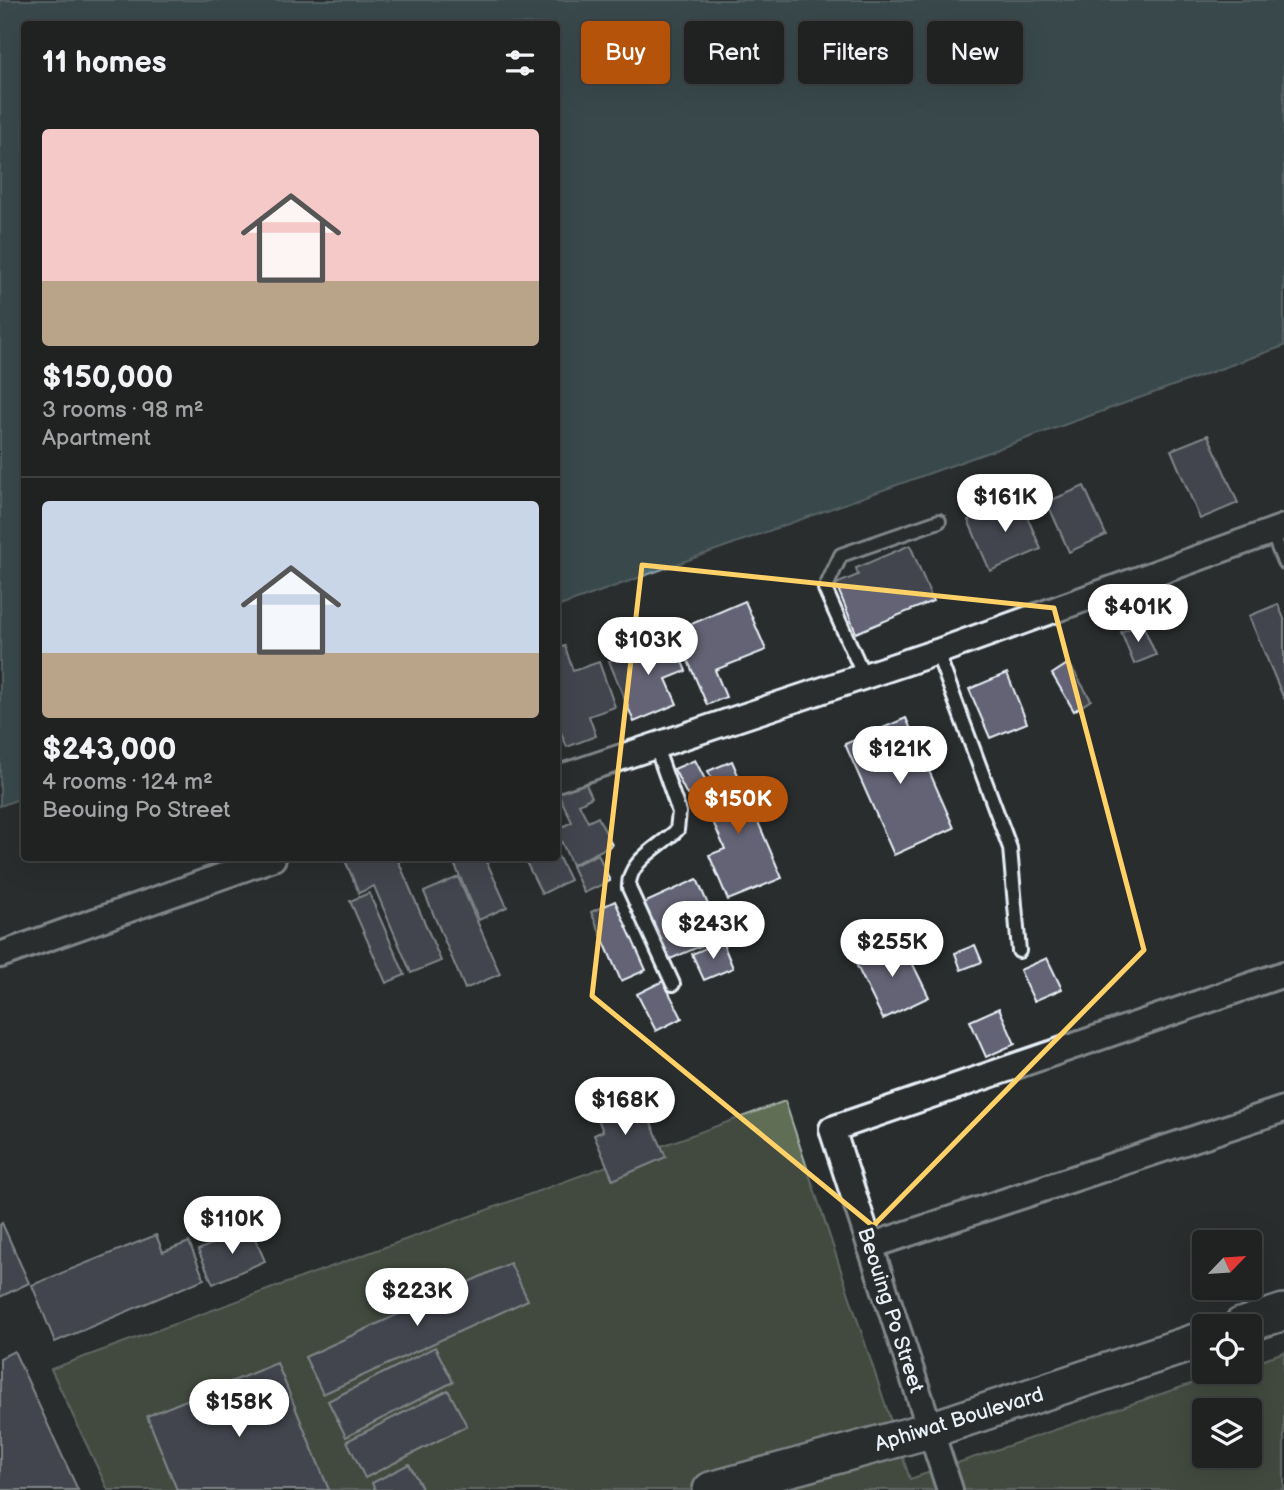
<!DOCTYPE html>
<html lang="en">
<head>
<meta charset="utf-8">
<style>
	:root { --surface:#202222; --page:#2d2f2f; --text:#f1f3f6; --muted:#a2a4a5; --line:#3d3f40; --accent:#b45309 }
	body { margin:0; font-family:"Balsamiq Sans",sans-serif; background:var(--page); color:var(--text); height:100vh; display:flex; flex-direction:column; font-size:26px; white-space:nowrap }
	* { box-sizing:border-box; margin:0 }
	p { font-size:23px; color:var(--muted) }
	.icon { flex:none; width:38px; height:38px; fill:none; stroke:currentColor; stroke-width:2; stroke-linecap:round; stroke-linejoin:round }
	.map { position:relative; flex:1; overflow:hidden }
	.drawer { position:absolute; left:21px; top:21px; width:539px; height:840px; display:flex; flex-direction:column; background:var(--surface); border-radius:7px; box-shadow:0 7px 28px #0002,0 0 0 2px var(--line) }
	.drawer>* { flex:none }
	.banner { position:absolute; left:581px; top:21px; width:597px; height:63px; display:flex; gap:14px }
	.needle { width:46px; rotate:65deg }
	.controls { position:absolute; left:1192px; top:1230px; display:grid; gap:14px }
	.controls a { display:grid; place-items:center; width:70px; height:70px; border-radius:7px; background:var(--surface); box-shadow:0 7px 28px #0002,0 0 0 2px var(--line); font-size:35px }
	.price { position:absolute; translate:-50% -60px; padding:0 16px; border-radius:24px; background:#fff; color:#222; font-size:23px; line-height:46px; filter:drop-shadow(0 2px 4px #0008) }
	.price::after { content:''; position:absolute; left:50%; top:42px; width:21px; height:16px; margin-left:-10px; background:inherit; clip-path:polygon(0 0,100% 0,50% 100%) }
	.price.active { background:var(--accent); color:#fff }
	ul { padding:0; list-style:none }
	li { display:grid; align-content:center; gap:14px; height:371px; padding:0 21px }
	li+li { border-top:2px solid var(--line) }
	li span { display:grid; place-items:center; height:217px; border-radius:7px; color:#555 }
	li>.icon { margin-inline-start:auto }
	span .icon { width:126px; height:126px; fill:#fffc; stroke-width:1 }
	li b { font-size:30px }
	h2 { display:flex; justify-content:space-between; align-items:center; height:84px; padding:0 21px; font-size:30px }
	.chip { padding:0 24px; border-radius:7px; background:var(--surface); box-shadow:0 7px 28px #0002,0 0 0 2px var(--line); font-size:24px; line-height:63px }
	.chip.active { background:var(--accent); color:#fff }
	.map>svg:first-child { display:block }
	.green { fill:#606e57; stroke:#a4b0a8; stroke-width:2; fill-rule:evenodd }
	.water { fill:#4d6c6f; stroke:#8ba1a6; stroke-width:2 }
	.building { fill:#636375; stroke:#e8f1f8; stroke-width:2 }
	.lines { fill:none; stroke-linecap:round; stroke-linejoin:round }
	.lane-casing { stroke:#e8f1f8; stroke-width:18 }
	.street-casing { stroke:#e8f1f8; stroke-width:30 }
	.secondary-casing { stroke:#e8f1f8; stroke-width:40 }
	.lane { stroke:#2a2d2e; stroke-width:12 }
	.street { stroke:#2a2d2e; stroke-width:24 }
	.secondary { stroke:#2a2d2e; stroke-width:35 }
	.marked { fill:none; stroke:#ffd166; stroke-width:5; stroke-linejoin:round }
	.labels { text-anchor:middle; stroke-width:7; stroke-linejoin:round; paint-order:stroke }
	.street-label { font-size:21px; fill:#e8f1f8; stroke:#2a2d2e }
</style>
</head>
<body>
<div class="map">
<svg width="1284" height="1490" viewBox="0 0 1284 1490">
	<rect width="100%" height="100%" fill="#2a2d2e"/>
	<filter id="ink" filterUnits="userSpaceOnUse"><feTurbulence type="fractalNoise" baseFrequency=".0143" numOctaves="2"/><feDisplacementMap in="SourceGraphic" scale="14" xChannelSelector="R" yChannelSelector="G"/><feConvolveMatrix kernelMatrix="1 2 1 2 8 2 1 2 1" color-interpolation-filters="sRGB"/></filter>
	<g filter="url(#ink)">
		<!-- green -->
		<path class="green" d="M785 1101 910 1479 1226 1372H1250V1364L1284 1352V1490H108L51 1369ZM1204 1410H1250V1456H1204Z"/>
		<!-- water -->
		<polygon class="water" points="0,0 1284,0 1284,346 557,607 556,24 24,24 24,797 0,806"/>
		<!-- building -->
		<g class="building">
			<polygon points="1208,435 1238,503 1200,519 1171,450"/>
			<polygon points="1084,486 1106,535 1069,552 1047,502"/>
			<polygon points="1019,498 1041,549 990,571 968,520"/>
			<polygon points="910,545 933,601 856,633 836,584 858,575 856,568"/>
			<polygon points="745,601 766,650 715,670 726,697 707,705 675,631"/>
			<polygon points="1278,604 1284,619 1284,699 1249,616"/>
			<polygon points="1142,623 1156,655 1134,664 1121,632"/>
			<polygon points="671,635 686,671 666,679 677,704 634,722 609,661"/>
			<polygon points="565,646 573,671 599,662 615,707 589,716 596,736 567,747 556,721 556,649"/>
			<polygon points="1069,663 1091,700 1074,711 1052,674"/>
			<polygon points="1007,673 1027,723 990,738 969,689"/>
			<polygon points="906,718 954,828 894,855 845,744"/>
			<polygon points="695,760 708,785 687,795 674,769"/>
			<polygon points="732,761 782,878 728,900 709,855 725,849 700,792 715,787 708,771"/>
			<polygon points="583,778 592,797 579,804 588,822 598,817 612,845 572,865 556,830 572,822 557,791"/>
			<polygon points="556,852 570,880 542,894 524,858 556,858"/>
			<polygon points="598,854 610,881 584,893 572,866"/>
			<polygon points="344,858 397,858 441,961 411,973 374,886 359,893"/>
			<polygon points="461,858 485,858 507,907 479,920 453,861"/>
			<polygon points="458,877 500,974 465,989 424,892"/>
			<polygon points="697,879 722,937 668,960 644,903"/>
			<polygon points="369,893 405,975 386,983 350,901"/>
			<polygon points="615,901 646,970 621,981 591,912"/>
			<polygon points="900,938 929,997 883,1019 854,960"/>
			<polygon points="722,941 733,968 704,980 692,954"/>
			<polygon points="975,945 982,962 961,970 955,953"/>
			<polygon points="1047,958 1062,989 1034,1001 1020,970"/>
			<polygon points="663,981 682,1018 656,1031 637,994"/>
			<polygon points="999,1008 1015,1044 986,1057 970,1021"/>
			<polygon points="626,1090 640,1122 649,1118 666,1157 613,1180 594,1135 603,1131 592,1105"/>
			<polygon points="2,1223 29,1283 0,1297 0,1225"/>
			<polygon points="250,1227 265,1261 213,1284 198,1250"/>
			<polygon points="156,1235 163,1252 189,1242 204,1279 55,1342 32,1285"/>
			<polygon points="510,1263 528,1300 323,1394 305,1357"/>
			<polygon points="435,1347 453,1382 346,1437 328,1401"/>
			<polygon points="14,1351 78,1490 0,1490 0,1358"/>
			<polygon points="277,1363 329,1490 177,1490 147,1416"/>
			<polygon points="448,1390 467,1426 365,1478 347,1441"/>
			<polygon points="409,1464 423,1490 375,1490 372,1483"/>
		</g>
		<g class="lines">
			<!-- lane casing -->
			<g class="lane-casing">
				<g id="lane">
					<polyline points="1272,532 1284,562"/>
					<polyline points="937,652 1010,848 1019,951"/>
					<polyline points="864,676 825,589 841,555 939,521"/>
					<path d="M656 747 679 812 677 830C660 847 627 861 629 888L673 984"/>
				</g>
			</g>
			<!-- street casing -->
			<g class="street-casing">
				<g id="street">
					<polyline points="556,779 937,652 1284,527"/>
					<polyline points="0,955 273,858"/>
					<polyline points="870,1246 1284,1109"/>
					<polyline points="950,1490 832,1129 1284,974"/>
				</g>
			</g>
			<!-- secondary casing -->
			<g class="secondary-casing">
				<g id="secondary">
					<polyline points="1241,1326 1284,1312"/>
					<polyline points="711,1490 930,1430 1204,1339"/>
				</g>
			</g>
			<!-- lane -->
			<use href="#lane" class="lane"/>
			<!-- street -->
			<use href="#street" class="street"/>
			<!-- secondary -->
			<use href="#secondary" class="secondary"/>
		</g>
	</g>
	<!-- marked area -->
	<path d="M0 0H1284V1490H0ZM642 565 1054 608 1144 950 873 1226 592 996Z" fill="#2a2d2e" fill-opacity=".55" fill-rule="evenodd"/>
	<path class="marked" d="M642 565 1054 608 1144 950 873 1226 592 996Z"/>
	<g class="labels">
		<!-- street labels -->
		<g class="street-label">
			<text transform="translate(891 1310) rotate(72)" y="7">Beouing Po Street</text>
			<text transform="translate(959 1419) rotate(-17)" y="7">Aphiwat Boulevard</text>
		</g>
	</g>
</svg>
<div class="controls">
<a><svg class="needle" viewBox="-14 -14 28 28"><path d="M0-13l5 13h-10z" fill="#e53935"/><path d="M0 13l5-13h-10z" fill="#a2a4a5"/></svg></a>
<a><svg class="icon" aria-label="locate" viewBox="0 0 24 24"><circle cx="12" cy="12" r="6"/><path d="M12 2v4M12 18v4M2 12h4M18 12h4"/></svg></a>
<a><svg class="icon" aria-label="layers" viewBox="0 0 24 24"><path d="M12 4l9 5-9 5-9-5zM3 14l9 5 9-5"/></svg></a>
</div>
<b class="price" style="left:1005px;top:534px">$161K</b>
<b class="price" style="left:1138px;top:644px">$401K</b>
<b class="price" style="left:648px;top:677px">$103K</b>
<b class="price" style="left:900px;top:786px">$121K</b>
<b class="price active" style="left:738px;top:836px">$150K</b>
<b class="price" style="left:713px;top:961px">$243K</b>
<b class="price" style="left:892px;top:979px">$255K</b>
<b class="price" style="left:625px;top:1137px">$168K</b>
<b class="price" style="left:232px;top:1256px">$110K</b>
<b class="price" style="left:417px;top:1328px">$223K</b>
<b class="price" style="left:239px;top:1439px">$158K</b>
<div class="banner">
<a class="chip active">Buy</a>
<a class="chip">Rent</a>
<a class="chip">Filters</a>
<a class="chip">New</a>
</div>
<section class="drawer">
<h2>11 homes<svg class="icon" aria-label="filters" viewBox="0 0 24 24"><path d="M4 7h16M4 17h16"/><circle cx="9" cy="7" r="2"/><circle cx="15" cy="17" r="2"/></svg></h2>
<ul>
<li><span style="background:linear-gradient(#f6c9c9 70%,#b9a48a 0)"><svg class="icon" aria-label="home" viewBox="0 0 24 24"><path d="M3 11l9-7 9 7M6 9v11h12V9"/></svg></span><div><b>$150,000</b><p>3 rooms · 98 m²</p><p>Apartment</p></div></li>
<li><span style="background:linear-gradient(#c9d6e8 70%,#b9a48a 0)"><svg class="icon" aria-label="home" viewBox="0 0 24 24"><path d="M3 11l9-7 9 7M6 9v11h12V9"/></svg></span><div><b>$243,000</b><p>4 rooms · 124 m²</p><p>Beouing Po Street</p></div></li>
</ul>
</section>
</div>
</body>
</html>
